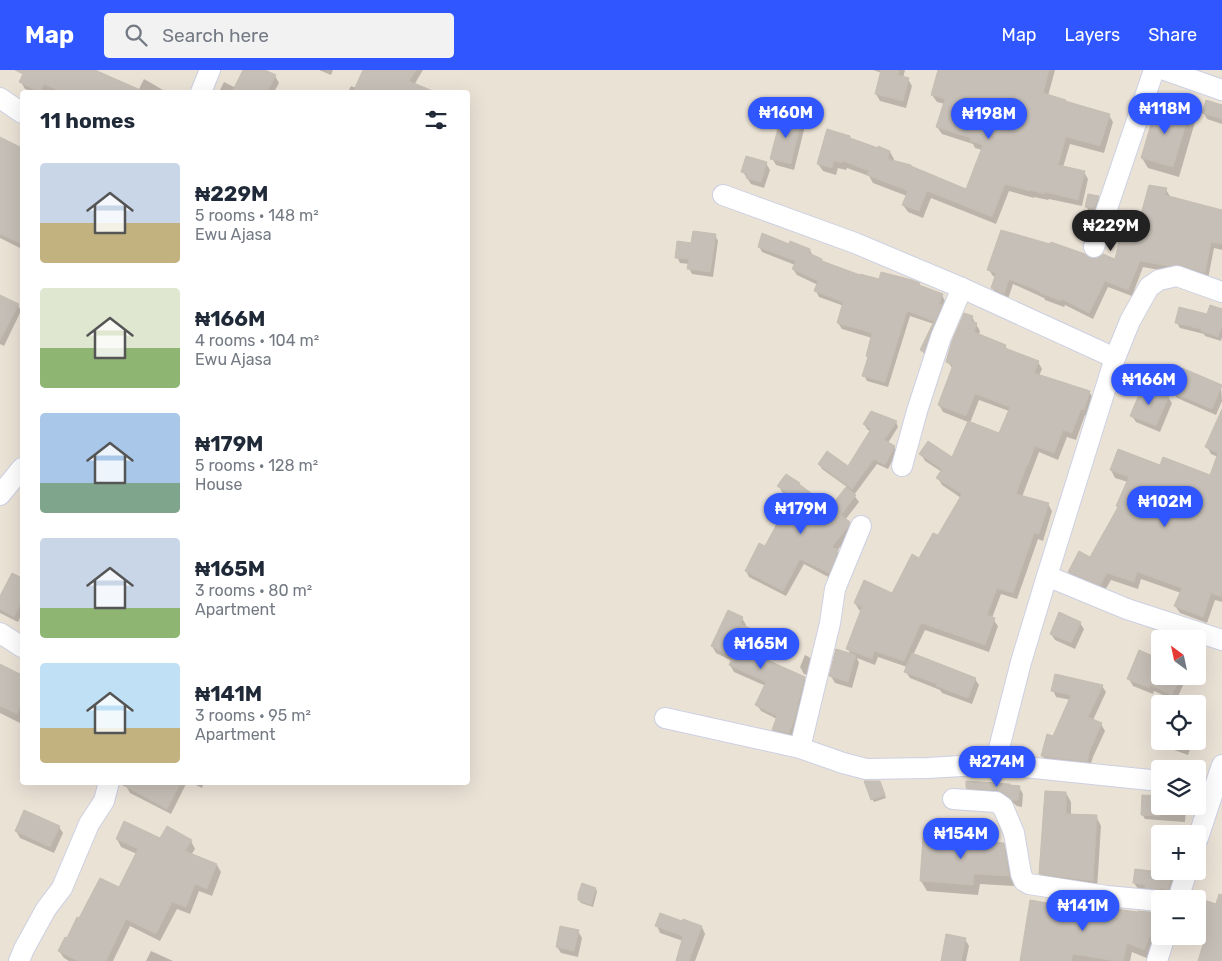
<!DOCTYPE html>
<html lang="en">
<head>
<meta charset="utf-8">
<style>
	:root { --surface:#fff; --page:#f2f2f3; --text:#1f2937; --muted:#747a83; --accent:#2f56ff }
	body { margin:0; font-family:Rubik,sans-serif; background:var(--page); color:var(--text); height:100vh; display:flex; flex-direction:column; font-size:19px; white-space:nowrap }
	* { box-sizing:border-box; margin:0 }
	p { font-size:16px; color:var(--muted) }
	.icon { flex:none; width:28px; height:28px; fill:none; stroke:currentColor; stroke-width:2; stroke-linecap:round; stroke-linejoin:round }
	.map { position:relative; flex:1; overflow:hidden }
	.details { position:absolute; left:20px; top:20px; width:450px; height:695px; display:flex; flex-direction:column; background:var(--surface); border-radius:5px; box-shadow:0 5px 20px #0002 }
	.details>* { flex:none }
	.needle { width:32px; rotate:327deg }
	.fabs { position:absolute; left:1151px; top:560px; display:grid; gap:10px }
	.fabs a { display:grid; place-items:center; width:55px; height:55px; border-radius:5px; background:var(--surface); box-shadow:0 5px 20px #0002; font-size:25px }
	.price { position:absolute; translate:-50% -42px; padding:0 11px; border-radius:18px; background:var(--accent); color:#fff; font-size:16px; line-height:32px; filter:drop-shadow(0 1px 2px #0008) }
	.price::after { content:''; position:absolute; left:50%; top:30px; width:15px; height:11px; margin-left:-8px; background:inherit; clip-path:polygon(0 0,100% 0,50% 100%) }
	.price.on { background:#222; color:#fff }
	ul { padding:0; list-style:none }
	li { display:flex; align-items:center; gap:15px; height:125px; padding:0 20px }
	li span { display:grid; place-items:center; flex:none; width:140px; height:100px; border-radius:5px; color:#555 }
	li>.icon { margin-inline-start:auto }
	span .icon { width:60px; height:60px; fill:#fffc; stroke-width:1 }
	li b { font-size:21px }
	h2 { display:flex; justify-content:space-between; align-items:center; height:60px; padding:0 20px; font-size:21px }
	header { display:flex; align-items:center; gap:30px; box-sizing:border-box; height:70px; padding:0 25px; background:var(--accent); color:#fff }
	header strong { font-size:24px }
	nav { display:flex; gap:28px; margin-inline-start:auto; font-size:18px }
	.search { width:350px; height:45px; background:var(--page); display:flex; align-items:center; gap:12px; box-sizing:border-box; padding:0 18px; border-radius:5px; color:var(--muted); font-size:19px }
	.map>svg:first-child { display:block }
	.shadow { fill:#0003; fill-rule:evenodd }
	.building { fill:#c6bfb7; stroke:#c6beb1 }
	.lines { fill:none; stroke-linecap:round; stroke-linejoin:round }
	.minor-casing { stroke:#ccd0e2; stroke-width:22 }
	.minor { stroke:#fff; stroke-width:20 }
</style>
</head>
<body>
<header>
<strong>Map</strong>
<div class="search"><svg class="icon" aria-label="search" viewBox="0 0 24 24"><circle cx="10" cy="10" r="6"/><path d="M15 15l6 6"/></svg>Search here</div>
<nav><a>Map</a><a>Layers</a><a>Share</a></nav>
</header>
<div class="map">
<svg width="1222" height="891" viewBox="0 0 1222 891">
	<rect width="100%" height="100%" fill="#ebe2d6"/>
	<!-- shadow -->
	<g class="shadow">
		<polygon points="27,0 92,0 138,21 144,9 163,20 165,22 53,22 48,20 47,22 33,22 25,19 21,12"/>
		<polygon points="244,0 262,0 275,6 279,13 274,22 219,22 224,12 236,18"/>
		<polygon points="319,0 333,0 331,5"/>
		<polygon points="364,0 423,0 414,15 418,17 422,22 348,22 351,16 356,18"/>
		<polygon points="873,0 905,0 903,8 908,9 912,16 906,38 880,31 876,24 882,3"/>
		<polygon points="1001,0 1055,0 1048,26 1066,33 1109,45 1113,52 1104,83 1070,74 1063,97 1084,102 1088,109 1082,136 1049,129 1048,130 1034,127 1034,128 1009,121 996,154 931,128 923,148 908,142 903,135 907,126 873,113 869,106 847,98 846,100 838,98 836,105 823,101 818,94 850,67 851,69 890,82 894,89 893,92 967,121 982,80 975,78 973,74 942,64 937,57 945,34 937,32 932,25"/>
		<polygon points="1222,36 1222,54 1207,49 1203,42"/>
		<polygon points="1189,42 1195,52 1179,107 1148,98 1142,88"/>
		<polygon points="802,49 805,56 794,100 776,95 772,88"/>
		<polygon points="0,68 22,80 22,179 0,168"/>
		<polygon points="766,93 770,100 764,118 751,114 743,102"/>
		<polygon points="1166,120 1170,126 1169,128 1222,141 1222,180 1214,178 1208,209 1143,197 1132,226 1108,217 1093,249 1065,235 1064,237 1045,230 1044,228 1013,214 1008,229 996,225 993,218 996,207 993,206 989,200 1090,190 1116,191 1136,168"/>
		<polygon points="1098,127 1100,130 1096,141 1088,140 1087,137"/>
		<polygon points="715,165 718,171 713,207 692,204 689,198 689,194 680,193 677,187 692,174"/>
		<polygon points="759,176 790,176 810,180 813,186 823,192 861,206 880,211 919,214 921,218 942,225 945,231 925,286 922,280 934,254 910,246 888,317 867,311 864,305 869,289 867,286 872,268 842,259 838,253 844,236 819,227 816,221 818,215 797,205 793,199 795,195 762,182"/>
		<polygon points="0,226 18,235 21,241 4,276 0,274"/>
		<polygon points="1222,240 1222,267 1221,271 1205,266 1204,264 1180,258 1177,253 1208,245"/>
		<path d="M972 247 980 261 979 265 1005 276 1008 280 1038 292 1042 299 1039 306 1089 322 1094 329 1088 347 1085 345 1076 370 1067 367 1058 390 1039 382 1022 427 1048 434 1052 441 1043 471 1038 469 1017 529 1001 524 992 548 998 556 989 582 925 560 913 585 975 609 979 615 972 634 942 623 940 620 910 608 906 602 907 597 878 587 875 595 857 588 859 593 852 618 835 613 831 606 851 585 848 579 862 541 859 540 855 533 892 524 938 467 961 428 942 415 938 408 942 402 925 391 921 384 953 389 968 352 943 342 939 335 953 299 947 291ZM979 330 1009 341 1000 365 970 353Z"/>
		<polygon points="1183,300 1221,316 1222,331 1216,345 1177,328 1173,322"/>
		<polygon points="1168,327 1172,333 1160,362 1136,352 1132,346"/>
		<polygon points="1222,348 1222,532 1215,530 1207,553 1180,543 1175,536 1181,523 1141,509 1138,519 1111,510 1104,522 1074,509 1069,502 1091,489 1119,439 1128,412 1115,408 1111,400 1161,396 1210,406 1218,387 1211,384 1207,377"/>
		<polygon points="896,352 898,357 888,373 894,377 897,382 888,399 877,394 854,425 859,432 845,450 849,453 852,459 851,463 837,481 841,487 832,509 804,494 786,526 749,507 746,501 766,478 793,430 782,422 779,416 800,417 830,439 847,417 822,399 819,394 848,398 871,362 867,359 864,354"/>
		<polygon points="13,505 22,510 22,544 18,552 0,543 0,529"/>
		<polygon points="742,548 746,555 745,557 772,569 775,575 768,592 804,608 808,615 793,670 777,666 773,659 777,649 761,641 757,635 766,616 734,602 730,595 732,591 716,583 712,576"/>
		<polygon points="1080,553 1084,559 1075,579 1055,570 1051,564"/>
		<polygon points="805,585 809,587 813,593 810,606 804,604 800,597"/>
		<polygon points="1160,590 1160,606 1187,606 1176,631 1182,634 1173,634 1174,630 1154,621 1153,624 1133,616 1129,609"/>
		<polygon points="0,596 22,606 22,654 0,643"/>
		<polygon points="1102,616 1106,622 1093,650 1101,654 1105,661 1093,687 1090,697 1046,692 1043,686 1053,667 1071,630 1056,627 1053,620"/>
		<polygon points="1198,640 1202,647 1198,660"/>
		<polygon points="1161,671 1193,671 1188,685 1163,676"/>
		<polygon points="128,712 187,712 171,744 130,723 126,716"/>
		<polygon points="189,712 204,712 202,718"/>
		<polygon points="881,715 886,728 874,732 872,729"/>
		<polygon points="1010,716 1019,717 1023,724 1022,737 1017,736 1008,729 971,724 967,718"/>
		<polygon points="1066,723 1071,732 1071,745 1096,746 1101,756 1097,819 1046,813 1041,803"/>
		<polygon points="1160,727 1160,736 1186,736 1185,752 1145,749 1142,744"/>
		<polygon points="59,757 63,763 54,783 20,768 16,761"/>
		<polygon points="117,769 161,769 191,771 195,779 191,785 217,795 221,802 212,826 199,821 190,844 177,839 160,871 130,856 113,891 69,891 64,888 59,881 68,870 80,850 119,819 137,784 121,777"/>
		<polygon points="1003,774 1009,784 1014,816 980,814 978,825 927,821 921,811"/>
		<polygon points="1172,805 1175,810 1170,827 1138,819 1134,813"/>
		<polygon points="582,815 596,819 597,822 593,837 581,833 579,830"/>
		<polygon points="1199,830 1222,837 1222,891 1207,867 1198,864 1198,834"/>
		<polygon points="1100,843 1160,843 1160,863 1149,889 1132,882 1130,891 1021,891"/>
		<polygon points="683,851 702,857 705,864 695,891 678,891 683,871 660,863 657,856 683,853"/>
		<polygon points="578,861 582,868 578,887 561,883 557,877"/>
		<polygon points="965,869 969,876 966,891 942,891"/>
		<polygon points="151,881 173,891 146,891"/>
	</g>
	<!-- building -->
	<g class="building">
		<polygon points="15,0 95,0 145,22 62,22 44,14 40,22 19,12 23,4"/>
		<polygon points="243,0 265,0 276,5 267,22 232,22"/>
		<polygon points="363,0 416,0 409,11 435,22 353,22"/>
		<polygon points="881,0 899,0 898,5 909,8 903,31 875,24"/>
		<polygon points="938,0 1049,0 1043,23 1066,30 1065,31 1110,44 1100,76 1066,67 1058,95 1085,101 1078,130 1045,122 1044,124 1030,120 1030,121 1005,114 992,147 927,121 919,141 902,135 908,121 867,105 869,101 843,91 842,93 834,91 832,98 817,94 827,59 850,66 850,68 878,78 878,76 890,81 888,89 911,95 911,96 966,119 983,75 970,71 971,68 936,57 945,29 931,25"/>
		<polygon points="1206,30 1222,35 1222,49 1202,43"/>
		<polygon points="1163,33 1190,41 1173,97 1141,88 1157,34 1162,36"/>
		<polygon points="782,43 802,48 791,94 770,89"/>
		<polygon points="0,67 22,78 22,174 0,164"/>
		<polygon points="746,86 767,92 761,112 746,108 747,104 741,102"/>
		<polygon points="1149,115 1167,118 1165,125 1222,140 1222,174 1211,172 1205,203 1180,195 1168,196 1140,191 1128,220 1105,211 1089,243 1062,229 1061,231 1040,223 1041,222 1009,209 1004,224 991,218 996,203 987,200 1001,160 1050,174 1051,172 1085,184 1091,188 1097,188 1103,184 1115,189 1121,163 1135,166"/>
		<polygon points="1088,124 1099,126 1094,139 1085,137"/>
		<polygon points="693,161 716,164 710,202 687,199 689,189 675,188 677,171 691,173"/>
		<polygon points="762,163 789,174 790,171 810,179 809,183 822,189 822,191 860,205 860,204 879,209 881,202 912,210 920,213 919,215 943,224 939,234 942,235 930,262 924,282 920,280 934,251 907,241 885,312 862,306 868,287 866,286 872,263 837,253 843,232 814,221 818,211 792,199 796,191 758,177"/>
		<polygon points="0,225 19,234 0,270"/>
		<polygon points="1210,235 1222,239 1222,255 1218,267 1201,261 1201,259 1175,253 1179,237 1207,244"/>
		<polygon points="964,243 973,246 971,251 977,253 974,262 1006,275 1005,278 1039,291 1034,303 1090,321 1084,340 1081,339 1072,363 1063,360 1054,383 1035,376 1028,395 1027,395 1016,424 1049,433 1039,464 1034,463 1013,523 997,518 987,545 995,548 985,575 921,553 904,591 874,581 872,589 846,579 862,537 854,533 864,510 892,523 912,484 919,488 933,463 938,465 962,424 936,408 942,399 919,384 928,371 952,387 968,351 999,363 1010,337 975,324 966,346 938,335 953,295 946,292 952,271"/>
		<polygon points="1182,298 1222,315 1212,339 1172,322"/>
		<polygon points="1143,315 1169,326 1156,356 1130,346"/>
		<polygon points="1222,339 1222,527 1211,523 1203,547 1174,536 1182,518 1137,502 1134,512 1107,503 1100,515 1068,502 1079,481 1090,487 1118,437 1116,436 1129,407 1110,400 1118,379 1160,395 1163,387 1210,405 1218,383 1205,377"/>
		<polygon points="871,341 897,351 884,370 895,376 885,395 874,389 852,419 818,394 827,381 848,396 871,359 863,354"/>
		<polygon points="786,404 800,413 799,414 830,437 846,417 856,425 841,445 850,452 848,457 832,477 838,480 829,503 800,489 783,521 745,501 759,473 765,476 786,437 793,427 777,416"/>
		<polygon points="12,503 22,508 22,531 14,547 0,539 0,526"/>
		<polygon points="728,540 743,547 740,554 772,568 763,588 805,607 800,626 797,635 798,635 794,650 789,663 772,660 777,646 755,635 766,612 729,595 733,587 711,576"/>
		<polygon points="1059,542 1081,552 1071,573 1050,564"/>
		<polygon points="836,579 856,585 848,612 829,606"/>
		<polygon points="1139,580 1160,589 1160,606 1181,606 1172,625 1150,615 1149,618 1127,609"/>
		<polygon points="912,583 976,608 968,628 936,616 937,614 904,602"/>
		<polygon points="0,594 22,605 22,633 17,644 0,636"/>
		<polygon points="1055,604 1103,615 1088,647 1102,653 1090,680 1087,692 1041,686 1047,664 1053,666 1071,625 1051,621"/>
		<polygon points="864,711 880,711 885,725 871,730"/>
		<polygon points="966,711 1010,714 1010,715 1020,716 1018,730 1012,730 1003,722 997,720 966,718"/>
		<polygon points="121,712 181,712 167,739 121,714"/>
		<polygon points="1045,721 1066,722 1066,744 1097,745 1093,811 1039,804"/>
		<polygon points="1142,725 1160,726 1160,746 1141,745"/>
		<polygon points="24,740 60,756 50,777 15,761"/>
		<polygon points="124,751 160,768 167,756 192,770 185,781 217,794 207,819 195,814 186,837 172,832 156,864 126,849 106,891 78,891 58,881 65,867 67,868 77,847 79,848 100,808 119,817 138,779 116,769"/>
		<polygon points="923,767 1004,773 1009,806 974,804 973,815 920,811"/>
		<polygon points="1157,782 1160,782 1160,801 1173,801 1168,820 1160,818 1160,819 1145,818 1146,815 1133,813 1135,799 1151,801"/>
		<polygon points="582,813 596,818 591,835 578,830 578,824"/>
		<polygon points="1219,824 1222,825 1222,891 1198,891 1207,861 1198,858 1198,828 1216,834"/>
		<polygon points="1030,830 1099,842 1100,837 1138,842 1138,841 1160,843 1160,853 1156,851 1144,880 1127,873 1123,891 1116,891 1073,884 1071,891 1020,891"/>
		<polygon points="660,843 682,851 683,849 702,856 689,891 676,891 683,866 655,856"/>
		<polygon points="560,856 579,860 574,881 556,877"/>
		<polygon points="946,864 966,868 961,891 941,891"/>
	</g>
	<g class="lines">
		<!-- minor casing -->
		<g class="minor-casing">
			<g id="minor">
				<polyline points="1165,0 1222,20"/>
				<polyline points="201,22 210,0"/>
				<polyline points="0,28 22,43"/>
				<polyline points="723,125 855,173 962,218 1115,288"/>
				<polyline points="1094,177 1154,0"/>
				<polyline points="1222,222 1177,206 1159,210 1149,217 1130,251 1115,288 1047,506 1127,539 1222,570"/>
				<polyline points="902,396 917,341 941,267 962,218"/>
				<polyline points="0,425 22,398"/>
				<polyline points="1047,506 1021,592 995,694 1160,711"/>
				<polyline points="0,563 22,577"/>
				<polyline points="665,648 800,678 843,693 866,699 928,698 995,694"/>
				<polyline points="800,678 830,553 835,519 861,456"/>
				<polyline points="953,729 996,732 1003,737 1014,763 1021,804 1024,811 1029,814 1107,826 1160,831"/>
				<polyline points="1198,768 1222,695"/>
				<polyline points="1178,829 1187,801"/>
				<polyline points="19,891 24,879 46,839 62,818 89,754 104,731 109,712"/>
				<polyline points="1157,891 1165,866"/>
			</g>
		</g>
		<!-- minor -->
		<use href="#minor" class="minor"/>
	</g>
</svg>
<div class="fabs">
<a><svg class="needle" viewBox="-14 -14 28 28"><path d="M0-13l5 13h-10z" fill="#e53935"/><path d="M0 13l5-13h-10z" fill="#747a83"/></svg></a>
<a><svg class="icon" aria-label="locate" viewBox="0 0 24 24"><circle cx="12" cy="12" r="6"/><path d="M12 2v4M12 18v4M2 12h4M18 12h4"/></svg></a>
<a><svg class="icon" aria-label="layers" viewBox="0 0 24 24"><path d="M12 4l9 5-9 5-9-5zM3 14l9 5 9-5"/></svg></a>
<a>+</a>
<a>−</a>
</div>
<b class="price" style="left:1165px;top:65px">₦118M</b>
<b class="price" style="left:786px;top:69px">₦160M</b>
<b class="price" style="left:989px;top:70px">₦198M</b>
<b class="price on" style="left:1111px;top:182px">₦229M</b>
<b class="price" style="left:1149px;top:336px">₦166M</b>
<b class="price" style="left:1165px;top:458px">₦102M</b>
<b class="price" style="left:801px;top:465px">₦179M</b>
<b class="price" style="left:761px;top:600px">₦165M</b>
<b class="price" style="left:997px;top:718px">₦274M</b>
<b class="price" style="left:961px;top:790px">₦154M</b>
<b class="price" style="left:1083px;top:862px">₦141M</b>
<section class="details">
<h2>11 homes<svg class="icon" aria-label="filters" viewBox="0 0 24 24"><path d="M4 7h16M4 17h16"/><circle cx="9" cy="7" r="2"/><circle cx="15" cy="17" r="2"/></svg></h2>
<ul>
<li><span style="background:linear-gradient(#c9d6e8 60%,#c2b280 0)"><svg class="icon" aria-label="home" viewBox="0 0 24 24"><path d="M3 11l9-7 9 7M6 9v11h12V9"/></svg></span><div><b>₦229M</b><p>5 rooms · 148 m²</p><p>Ewu Ajasa</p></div></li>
<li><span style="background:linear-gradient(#dfe7d0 60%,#8fb573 0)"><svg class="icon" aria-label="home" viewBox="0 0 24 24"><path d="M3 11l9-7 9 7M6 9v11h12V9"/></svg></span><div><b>₦166M</b><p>4 rooms · 104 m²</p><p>Ewu Ajasa</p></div></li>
<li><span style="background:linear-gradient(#a9c7e8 70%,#7fa58c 0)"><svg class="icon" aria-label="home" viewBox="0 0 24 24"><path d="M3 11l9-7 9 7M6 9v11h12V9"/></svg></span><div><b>₦179M</b><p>5 rooms · 128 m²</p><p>House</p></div></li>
<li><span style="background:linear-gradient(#c9d6e8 70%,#8fb573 0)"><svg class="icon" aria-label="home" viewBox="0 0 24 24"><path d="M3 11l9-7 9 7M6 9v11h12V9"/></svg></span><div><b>₦165M</b><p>3 rooms · 80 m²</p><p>Apartment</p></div></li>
<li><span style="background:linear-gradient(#bfe0f5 65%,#c2b280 0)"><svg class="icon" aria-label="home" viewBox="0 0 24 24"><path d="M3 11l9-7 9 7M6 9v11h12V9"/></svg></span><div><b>₦141M</b><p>3 rooms · 95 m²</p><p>Apartment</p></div></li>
</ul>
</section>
</div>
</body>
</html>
